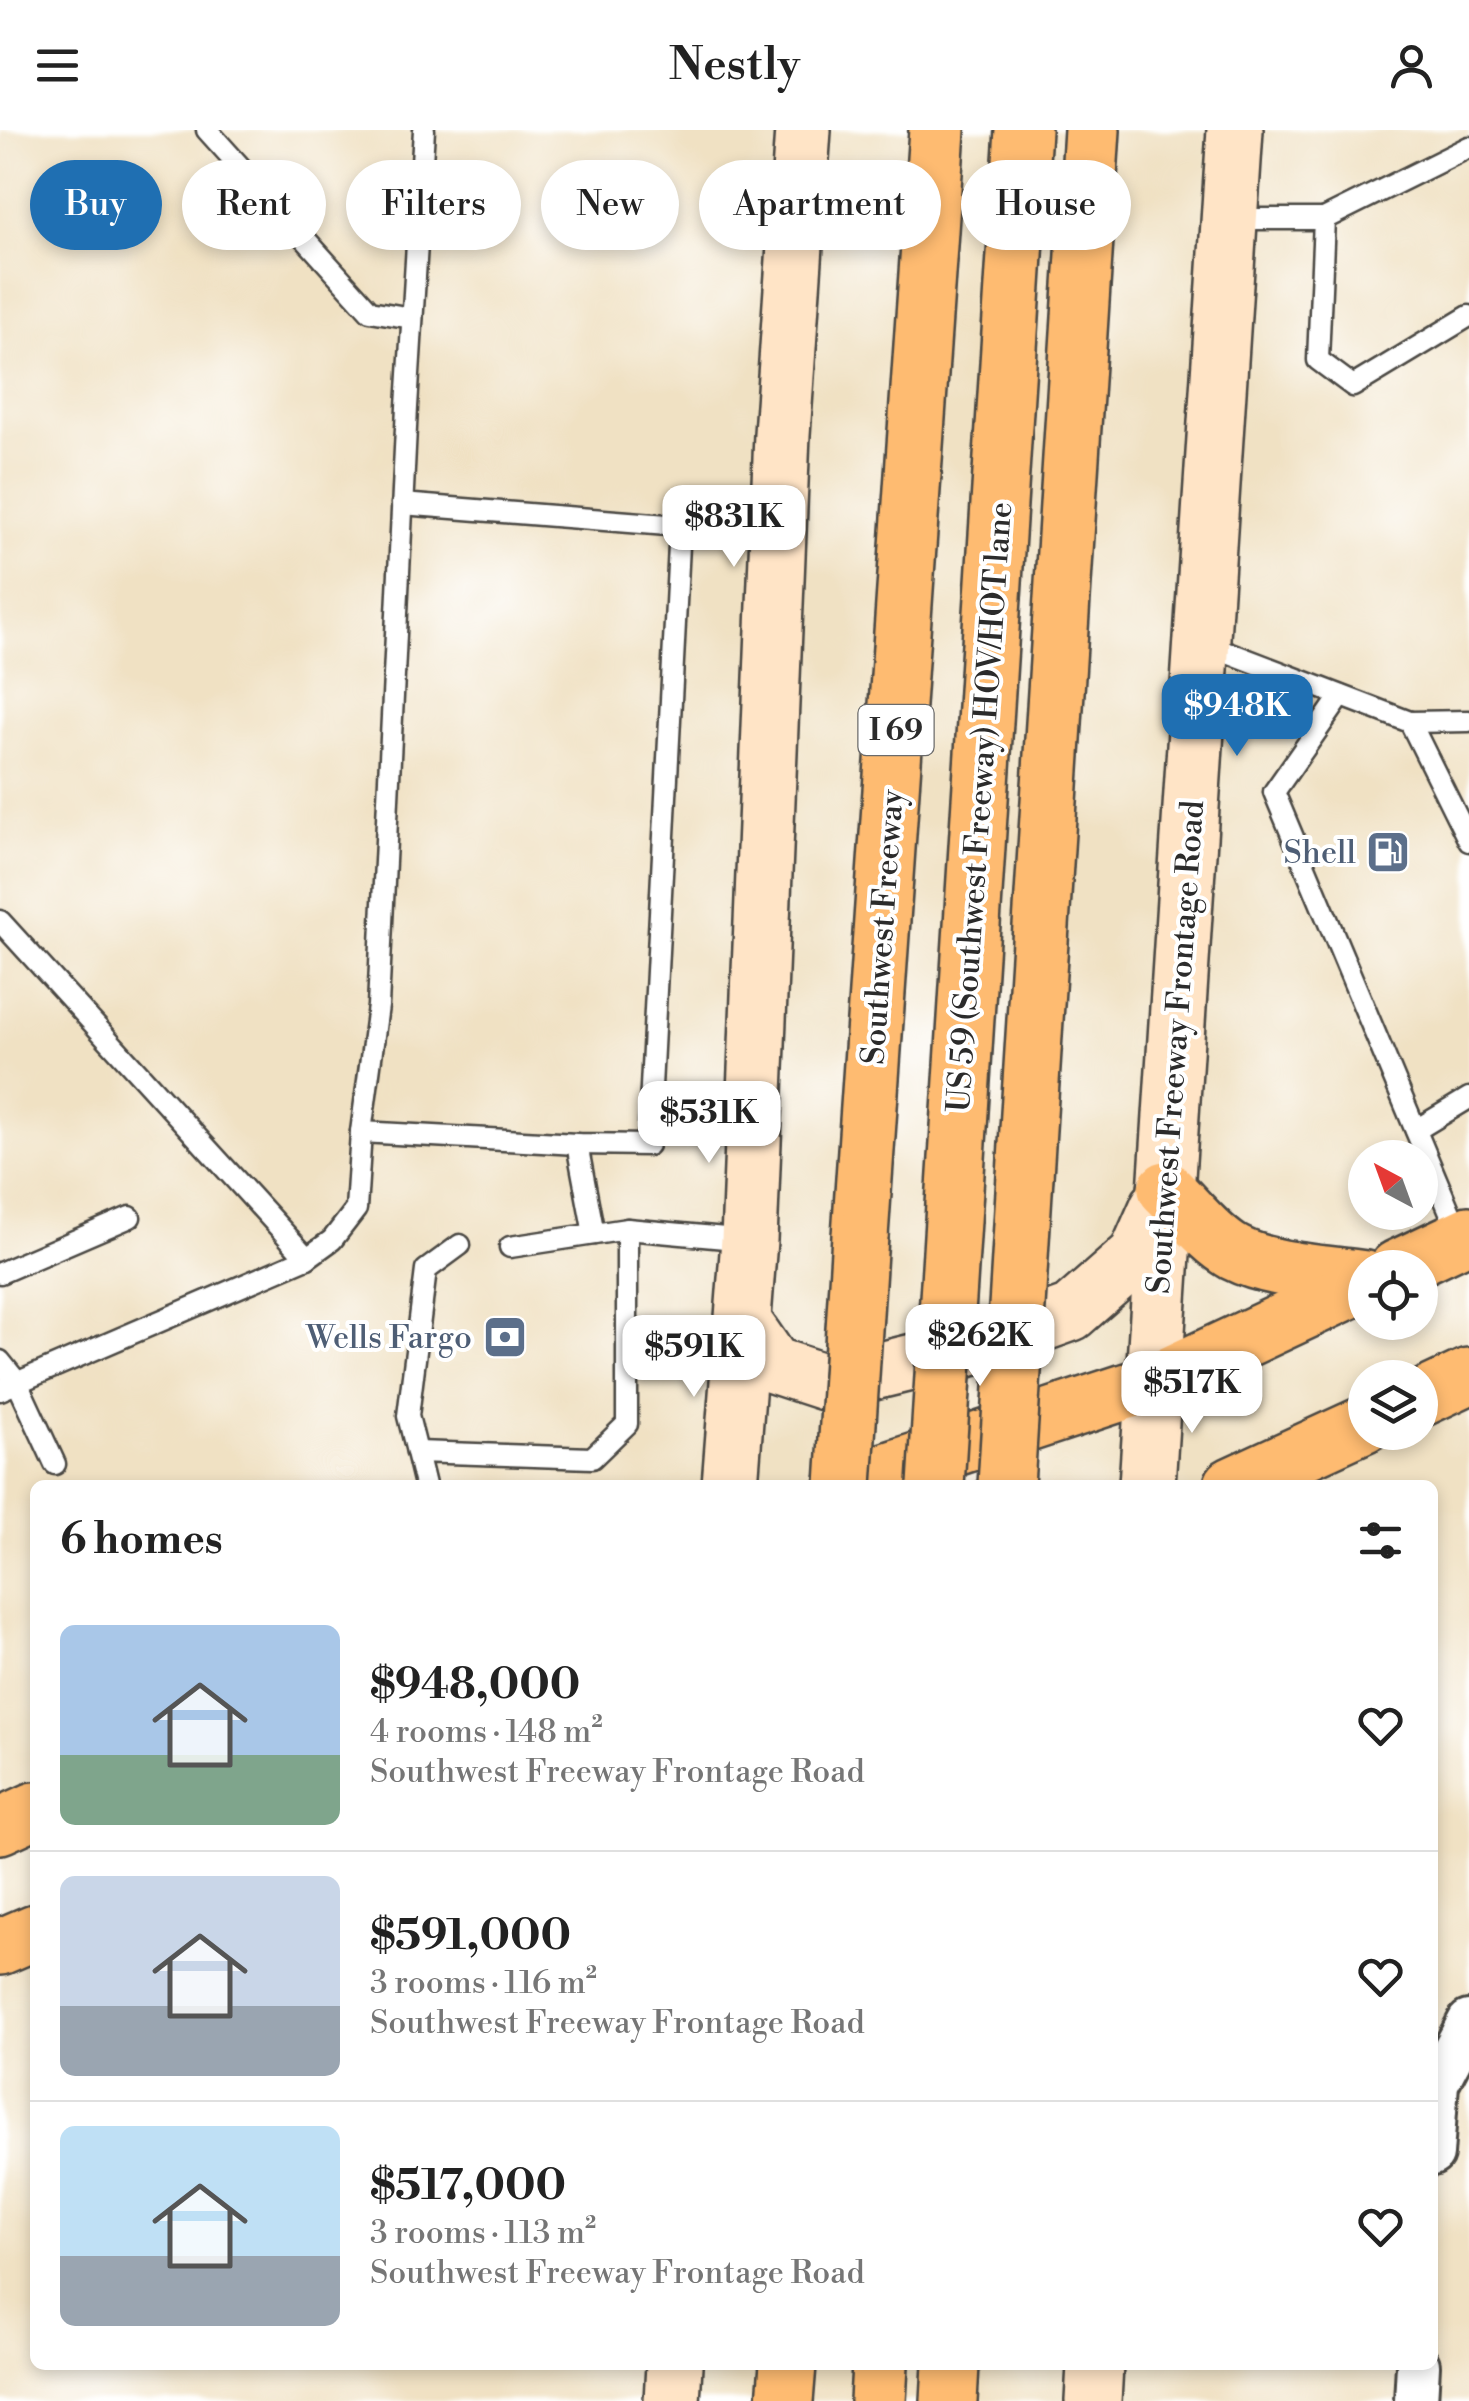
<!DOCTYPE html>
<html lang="en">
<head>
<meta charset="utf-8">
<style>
	:root { --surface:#fff; --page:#f6f6f6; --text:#222; --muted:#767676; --line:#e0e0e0; --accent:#1f6fb2 }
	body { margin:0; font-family:"Libre Bodoni",serif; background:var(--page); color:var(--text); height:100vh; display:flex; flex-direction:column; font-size:38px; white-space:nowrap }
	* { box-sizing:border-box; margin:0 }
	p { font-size:32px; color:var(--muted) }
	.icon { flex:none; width:55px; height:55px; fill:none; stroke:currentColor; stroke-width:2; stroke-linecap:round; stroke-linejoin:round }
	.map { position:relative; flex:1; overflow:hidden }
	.panel { position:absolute; left:30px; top:1350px; width:1408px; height:890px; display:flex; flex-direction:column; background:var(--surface); border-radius:15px; box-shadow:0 5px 15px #0003 }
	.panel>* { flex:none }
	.banner { position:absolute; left:30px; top:30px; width:1410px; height:90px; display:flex; gap:20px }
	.needle { width:65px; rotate:319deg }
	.tools { position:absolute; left:1348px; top:1010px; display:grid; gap:20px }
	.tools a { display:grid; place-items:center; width:90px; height:90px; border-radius:50%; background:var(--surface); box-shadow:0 5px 15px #0003; font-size:50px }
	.price { position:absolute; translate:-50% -85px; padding:0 22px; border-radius:20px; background:#fff; color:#222; font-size:32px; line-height:65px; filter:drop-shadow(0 2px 5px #0008) }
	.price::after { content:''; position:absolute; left:50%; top:60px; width:30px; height:22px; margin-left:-15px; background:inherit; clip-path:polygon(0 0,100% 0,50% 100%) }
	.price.active { background:var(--accent); color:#fff }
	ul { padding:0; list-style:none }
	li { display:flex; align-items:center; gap:30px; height:250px; padding:0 30px }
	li+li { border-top:2px solid var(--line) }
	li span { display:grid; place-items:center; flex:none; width:280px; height:200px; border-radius:15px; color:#555 }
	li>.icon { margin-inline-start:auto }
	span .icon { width:120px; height:120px; fill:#fffc; stroke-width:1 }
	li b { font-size:42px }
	h2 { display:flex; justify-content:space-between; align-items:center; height:120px; padding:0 30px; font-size:42px }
	.chip { padding:0 35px; border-radius:45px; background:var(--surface); box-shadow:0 5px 15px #0003; font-size:35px; line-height:90px }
	.chip.active { background:var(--accent); color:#fff }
	header { display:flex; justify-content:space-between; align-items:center; height:130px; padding:0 30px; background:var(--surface); font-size:45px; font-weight:600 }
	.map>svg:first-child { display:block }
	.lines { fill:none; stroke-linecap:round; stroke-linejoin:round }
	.service-casing { stroke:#494642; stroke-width:25 }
	.minor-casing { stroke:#494642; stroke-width:48 }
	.secondary-casing { stroke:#494642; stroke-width:60 }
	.primary-casing { stroke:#494642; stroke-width:60 }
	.motorway-casing { stroke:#494642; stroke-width:60 }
	.service { stroke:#fff; stroke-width:20 }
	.minor { stroke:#fff; stroke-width:42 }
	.secondary { stroke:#ffe4c6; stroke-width:55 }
	.primary { stroke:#febb71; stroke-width:55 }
	.motorway { stroke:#febb71; stroke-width:55 }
	.motorway-bridge-casing { stroke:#494642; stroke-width:60; stroke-linecap:butt }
	.motorway-bridge { stroke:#febb71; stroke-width:55 }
	.labels { text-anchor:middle; stroke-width:8; stroke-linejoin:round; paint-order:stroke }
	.shield { fill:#fff; stroke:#6b6b6b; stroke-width:2.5 }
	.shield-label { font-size:30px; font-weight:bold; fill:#2b2b2b }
	.street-label { font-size:32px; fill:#2b2b2b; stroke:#fff }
	.service-label { font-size:32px; fill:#4e5e75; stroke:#fff; text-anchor:end }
</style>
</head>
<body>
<header><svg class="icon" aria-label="menu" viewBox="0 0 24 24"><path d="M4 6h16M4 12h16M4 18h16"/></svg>Nestly<svg class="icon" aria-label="person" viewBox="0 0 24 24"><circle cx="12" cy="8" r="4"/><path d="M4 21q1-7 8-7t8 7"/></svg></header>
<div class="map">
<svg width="1469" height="2271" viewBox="0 0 1469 2271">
	<rect width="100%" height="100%" fill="#fff"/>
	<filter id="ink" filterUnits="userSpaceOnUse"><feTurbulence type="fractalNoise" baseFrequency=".01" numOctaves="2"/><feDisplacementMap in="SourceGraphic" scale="20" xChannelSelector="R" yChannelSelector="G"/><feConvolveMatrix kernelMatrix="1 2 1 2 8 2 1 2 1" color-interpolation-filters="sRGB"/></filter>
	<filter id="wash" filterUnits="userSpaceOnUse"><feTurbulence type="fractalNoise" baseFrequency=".0048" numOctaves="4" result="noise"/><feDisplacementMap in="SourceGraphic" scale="40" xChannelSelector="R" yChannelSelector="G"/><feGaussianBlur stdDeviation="2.25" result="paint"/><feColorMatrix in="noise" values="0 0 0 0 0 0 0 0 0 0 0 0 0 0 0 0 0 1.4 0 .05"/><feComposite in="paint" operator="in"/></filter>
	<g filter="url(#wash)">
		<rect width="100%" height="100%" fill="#f0e1c3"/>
	</g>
	<g filter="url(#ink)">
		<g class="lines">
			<!-- service casing -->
			<g class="service-casing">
				<g id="service">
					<polyline points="207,0 370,181 412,188"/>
					<polyline points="1231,89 1324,89 1318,230 1353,256 1469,186"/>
					<polyline points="1324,89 1469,17"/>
					<polyline points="1204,513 1410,592 1469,711"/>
					<polyline points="1341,566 1274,662 1460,1106"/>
					<polyline points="1410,592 1469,591"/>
					<polyline points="0,791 307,1128"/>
					<polyline points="1416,1000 1469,968"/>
					<polyline points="361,1002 577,1014 648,1015 680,396 402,374"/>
					<polyline points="577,1014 594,1104"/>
					<polyline points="510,1117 627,1099 747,1110"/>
					<polyline points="0,1143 130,1087"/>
					<polyline points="0,1231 17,1252 55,1334"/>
					<polyline points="0,1260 307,1128 332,1110 356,1079 361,1002 378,876 407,277 424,0"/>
					<polyline points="417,1322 408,1286 426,1140 460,1115"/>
					<polyline points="425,1355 417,1322 592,1328 627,1294 627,1099"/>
				</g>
			</g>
			<!-- minor casing -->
			<g class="minor-casing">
				<g id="minor">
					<polyline points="1432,2024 1437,1953 1469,1892"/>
					<polyline points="1416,2271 1418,2235"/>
				</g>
			</g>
			<!-- secondary casing -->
			<g class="secondary-casing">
				<g id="secondary">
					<polyline points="744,1193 773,1235 828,1253 979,1216 1071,1183 1137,1125 1158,1077"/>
					<polyline points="730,1355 749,1110 782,304 803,0"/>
					<polyline points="1147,1355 1235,0"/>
					<polyline points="672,2271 674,2235"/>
					<polyline points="1093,2271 1095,2235"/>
				</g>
			</g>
			<!-- primary casing -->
			<g class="primary-casing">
				<g id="primary">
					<path d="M1166 1059C1186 1078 1211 1110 1235 1123 1270 1141 1325 1143 1365 1149"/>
					<polyline points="1397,1138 1469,1104"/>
					<polyline points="1420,1269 1469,1246"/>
					<polyline points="843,1355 1152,1253 1365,1153"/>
					<polyline points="1232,1355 1365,1294"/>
					<polyline points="0,1696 35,1680"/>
					<polyline points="0,1817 35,1802"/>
				</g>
			</g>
			<!-- motorway casing -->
			<g class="motorway-casing">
				<g id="motorway">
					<polyline points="1025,1046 1092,0"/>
					<polyline points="954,1075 1023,0"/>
					<polyline points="860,1106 937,0"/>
					<polyline points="785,2271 788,2235"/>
					<polyline points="878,2271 880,2235"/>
					<polyline points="949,2271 951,2235"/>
				</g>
			</g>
			<!-- service -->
			<use href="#service" class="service"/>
			<!-- minor -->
			<use href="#minor" class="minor"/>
			<!-- secondary -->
			<use href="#secondary" class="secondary"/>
			<!-- primary -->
			<use href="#primary" class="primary"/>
			<!-- motorway -->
			<use href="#motorway" class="motorway"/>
			<!-- motorway-bridge casing -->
			<g class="motorway-bridge-casing">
				<g id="motorway-bridge">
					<polyline points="844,1355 860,1106"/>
					<polyline points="936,1355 954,1075"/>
					<polyline points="1006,1355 1025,1046"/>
				</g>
			</g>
			<!-- motorway-bridge -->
			<use href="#motorway-bridge" class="motorway-bridge"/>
		</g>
	</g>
	<!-- icons -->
	<defs>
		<g id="fuel-square" transform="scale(2.25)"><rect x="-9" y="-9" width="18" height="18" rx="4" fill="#5c6f8a" stroke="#fff"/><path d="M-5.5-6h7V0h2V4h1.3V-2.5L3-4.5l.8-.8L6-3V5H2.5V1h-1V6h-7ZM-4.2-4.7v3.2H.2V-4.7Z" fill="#fff"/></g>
		<g id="bank-square" transform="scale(2.25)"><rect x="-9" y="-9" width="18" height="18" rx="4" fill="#5c6f8a" stroke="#fff"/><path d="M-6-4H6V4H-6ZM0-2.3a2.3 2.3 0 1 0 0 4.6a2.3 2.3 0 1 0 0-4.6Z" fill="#fff"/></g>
	</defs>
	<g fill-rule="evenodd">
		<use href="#fuel-square" x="1388" y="722"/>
		<use href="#bank-square" x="505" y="1207"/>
	</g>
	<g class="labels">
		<!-- shield labels -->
		<rect class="shield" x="858.5" y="575" width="75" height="50" rx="8"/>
		<g class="shield-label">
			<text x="896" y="610">I 69</text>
		</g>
		<!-- street labels -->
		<g class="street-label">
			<text transform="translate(979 677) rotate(-86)" y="11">US 59 (Southwest Freeway) HOV/HOT lane</text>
			<text transform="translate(882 797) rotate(-86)" y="11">Southwest Freeway</text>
			<text transform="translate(1175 917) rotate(-86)" y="11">Southwest Freeway Frontage Road</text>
		</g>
		<!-- service labels -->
		<g class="service-label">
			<text x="1356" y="733">Shell</text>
			<text x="472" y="1218">Wells Fargo</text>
		</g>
	</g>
</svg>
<div class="tools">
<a><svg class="needle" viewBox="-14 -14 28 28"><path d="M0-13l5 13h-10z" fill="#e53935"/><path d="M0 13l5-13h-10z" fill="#767676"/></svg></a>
<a><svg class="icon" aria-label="locate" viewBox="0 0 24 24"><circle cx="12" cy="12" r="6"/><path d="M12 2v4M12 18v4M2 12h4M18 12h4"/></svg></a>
<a><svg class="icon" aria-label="layers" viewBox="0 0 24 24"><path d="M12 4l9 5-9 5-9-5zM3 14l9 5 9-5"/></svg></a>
</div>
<b class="price" style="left:734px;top:440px">$831K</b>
<b class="price active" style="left:1237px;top:629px">$948K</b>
<b class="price" style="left:709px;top:1036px">$531K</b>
<b class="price" style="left:980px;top:1259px">$262K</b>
<b class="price" style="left:694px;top:1270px">$591K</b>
<b class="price" style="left:1192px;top:1306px">$517K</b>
<div class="banner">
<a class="chip active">Buy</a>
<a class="chip">Rent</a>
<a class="chip">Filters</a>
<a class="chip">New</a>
<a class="chip">Apartment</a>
<a class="chip">House</a>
</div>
<section class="panel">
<h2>6 homes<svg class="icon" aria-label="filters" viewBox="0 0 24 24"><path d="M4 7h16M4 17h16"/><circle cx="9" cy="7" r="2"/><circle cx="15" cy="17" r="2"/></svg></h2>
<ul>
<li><span style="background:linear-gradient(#a9c7e8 65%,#7fa58c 0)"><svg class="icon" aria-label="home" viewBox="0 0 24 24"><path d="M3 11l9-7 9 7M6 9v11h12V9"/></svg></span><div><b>$948,000</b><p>4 rooms · 148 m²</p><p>Southwest Freeway Frontage Road</p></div><svg class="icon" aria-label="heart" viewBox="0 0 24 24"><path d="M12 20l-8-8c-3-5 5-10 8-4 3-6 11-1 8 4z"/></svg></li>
<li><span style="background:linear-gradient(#c9d6e8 65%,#9aa5b1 0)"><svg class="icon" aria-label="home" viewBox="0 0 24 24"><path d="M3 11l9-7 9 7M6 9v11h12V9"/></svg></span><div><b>$591,000</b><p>3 rooms · 116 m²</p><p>Southwest Freeway Frontage Road</p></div><svg class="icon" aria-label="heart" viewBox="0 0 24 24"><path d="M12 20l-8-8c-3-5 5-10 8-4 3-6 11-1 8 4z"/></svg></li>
<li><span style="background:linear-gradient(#bfe0f5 65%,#9aa5b1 0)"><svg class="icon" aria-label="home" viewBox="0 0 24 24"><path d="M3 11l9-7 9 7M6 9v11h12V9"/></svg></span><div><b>$517,000</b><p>3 rooms · 113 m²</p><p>Southwest Freeway Frontage Road</p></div><svg class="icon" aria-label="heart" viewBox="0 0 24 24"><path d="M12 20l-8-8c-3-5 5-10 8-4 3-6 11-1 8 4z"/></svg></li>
</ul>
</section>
</div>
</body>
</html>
